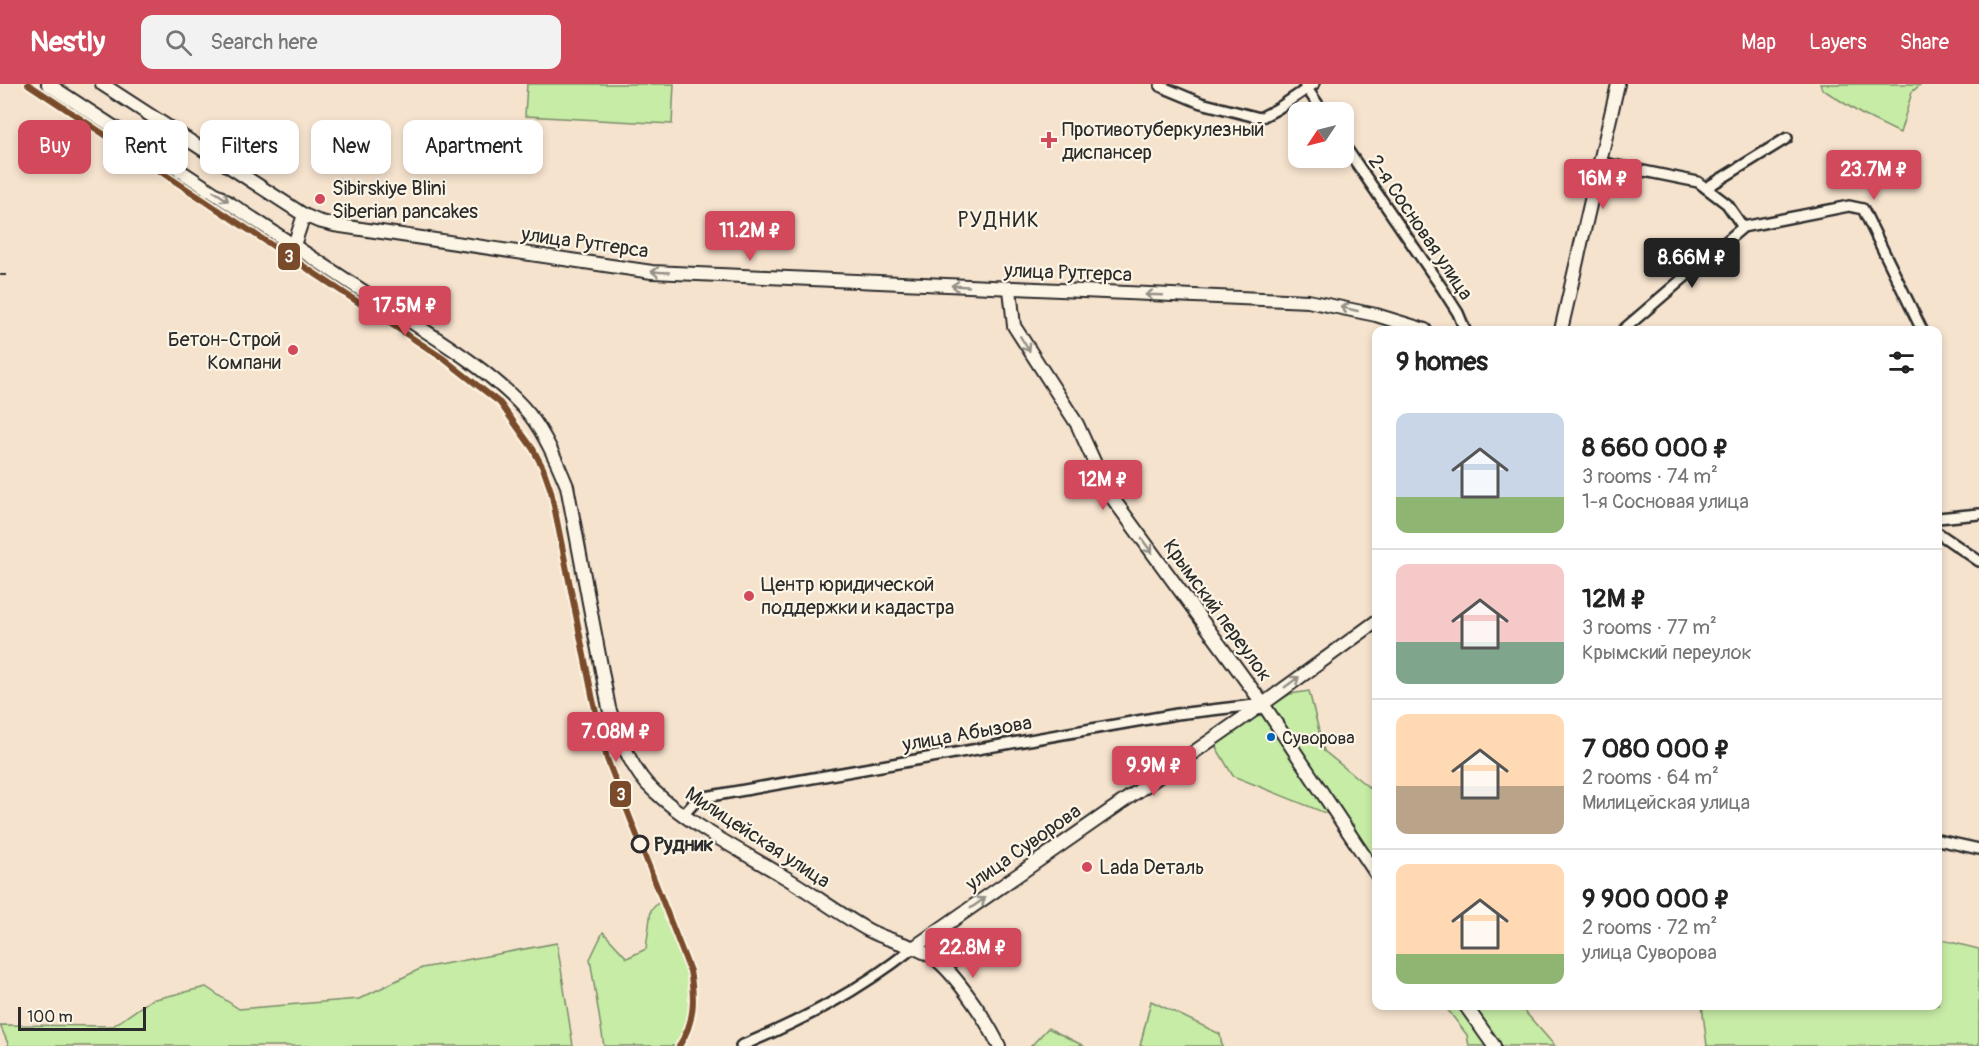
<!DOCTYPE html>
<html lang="en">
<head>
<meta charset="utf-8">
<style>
	:root { --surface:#fff; --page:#f2f2f2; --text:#222; --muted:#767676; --line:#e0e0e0; --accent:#d1495b }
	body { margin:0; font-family:Pangolin,sans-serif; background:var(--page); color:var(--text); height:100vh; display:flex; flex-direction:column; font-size:22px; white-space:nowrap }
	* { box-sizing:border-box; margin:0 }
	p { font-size:20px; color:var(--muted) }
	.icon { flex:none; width:33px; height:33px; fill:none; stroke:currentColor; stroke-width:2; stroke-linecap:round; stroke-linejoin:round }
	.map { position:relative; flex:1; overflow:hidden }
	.details { position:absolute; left:1372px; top:242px; width:570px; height:684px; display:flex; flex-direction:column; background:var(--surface); border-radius:12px; box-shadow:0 3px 9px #0003 }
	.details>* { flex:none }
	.hud { position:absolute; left:18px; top:36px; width:570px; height:54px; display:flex; gap:12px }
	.needle { width:39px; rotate:235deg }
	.tools { position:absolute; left:1288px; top:18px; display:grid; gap:12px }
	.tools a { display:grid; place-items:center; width:66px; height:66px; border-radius:12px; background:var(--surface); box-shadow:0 3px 9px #0003; font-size:30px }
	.scale { position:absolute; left:18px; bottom:15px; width:128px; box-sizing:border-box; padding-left:6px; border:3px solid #2b2b2b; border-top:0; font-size:16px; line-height:21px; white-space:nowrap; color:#2b2b2b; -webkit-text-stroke:4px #fcf5e5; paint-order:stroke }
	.price { position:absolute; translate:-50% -51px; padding:0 14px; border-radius:6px; background:var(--accent); color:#fff; font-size:20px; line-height:39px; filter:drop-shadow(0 2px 3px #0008) }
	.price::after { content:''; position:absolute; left:50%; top:36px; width:18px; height:14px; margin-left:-9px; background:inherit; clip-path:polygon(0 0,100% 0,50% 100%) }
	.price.selected { background:#222; color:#fff }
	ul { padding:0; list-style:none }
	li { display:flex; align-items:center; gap:18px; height:150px; padding:0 24px }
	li+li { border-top:2px solid var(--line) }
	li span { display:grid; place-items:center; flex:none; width:168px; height:120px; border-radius:12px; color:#555 }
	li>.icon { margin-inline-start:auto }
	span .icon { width:72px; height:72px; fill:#fffc; stroke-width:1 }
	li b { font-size:26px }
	h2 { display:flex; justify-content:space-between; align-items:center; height:72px; padding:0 24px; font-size:26px }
	.chip { padding:0 21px; border-radius:12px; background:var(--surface); box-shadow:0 3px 9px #0003; font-size:21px; line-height:54px }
	.chip.selected { background:var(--accent); color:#fff }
	header { display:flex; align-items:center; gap:36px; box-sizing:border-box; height:84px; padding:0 30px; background:var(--accent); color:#fff }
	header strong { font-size:28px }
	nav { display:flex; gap:33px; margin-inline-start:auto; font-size:21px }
	.search { width:420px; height:54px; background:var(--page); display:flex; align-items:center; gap:15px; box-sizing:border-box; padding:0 21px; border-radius:12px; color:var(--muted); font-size:22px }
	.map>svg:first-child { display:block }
	.green { fill:#c7eca6; stroke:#798c68; stroke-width:1.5 }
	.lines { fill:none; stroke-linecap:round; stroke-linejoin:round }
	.minor-casing { stroke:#2b2b2b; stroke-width:14 }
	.secondary-casing { stroke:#2b2b2b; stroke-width:16 }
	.minor { stroke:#fcf5e5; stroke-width:9 }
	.secondary { stroke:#fcf5e5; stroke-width:12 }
	.rail { stroke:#2b2b2b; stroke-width:2; stroke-dasharray:9 4.5; stroke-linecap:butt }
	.tram-1-casing { stroke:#fcf5e5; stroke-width:10 }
	.tram-1 { stroke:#7a4b2a; stroke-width:6 }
	.oneway { stroke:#949088 }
	.poi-dot { fill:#d1495b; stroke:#fcf5e5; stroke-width:2 }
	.bus-dot { fill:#0065bd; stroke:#fcf5e5; stroke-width:2 }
	.stop-dot { fill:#fcf5e5; stroke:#2b2b2b; stroke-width:3 }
	.labels { text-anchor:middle; stroke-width:4.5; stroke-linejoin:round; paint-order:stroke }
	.bus-label { font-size:18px; fill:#2b2b2b; stroke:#fcf5e5; text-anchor:start }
	.poi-label { font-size:20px; fill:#2b2b2b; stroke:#fcf5e5; text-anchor:start }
	.street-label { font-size:20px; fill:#2b2b2b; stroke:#fcf5e5 }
	.stop-label { font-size:20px; font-weight:bold; fill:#2b2b2b; stroke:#fcf5e5; text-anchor:start }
	.neighbourhood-label { font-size:21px; letter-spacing:1.5px; fill:#2b2b2b; stroke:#fcf5e5 }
	.line-badge { stroke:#fcf5e5; stroke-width:2 }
	.badge-label { font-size:16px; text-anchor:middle; font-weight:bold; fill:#fff }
</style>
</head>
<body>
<header>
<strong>Nestly</strong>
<div class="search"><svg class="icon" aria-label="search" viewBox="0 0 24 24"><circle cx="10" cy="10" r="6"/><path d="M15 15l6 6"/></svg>Search here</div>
<nav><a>Map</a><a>Layers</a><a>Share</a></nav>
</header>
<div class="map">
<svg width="1979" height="962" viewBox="0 0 1979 962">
	<rect width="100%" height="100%" fill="#f6e3ce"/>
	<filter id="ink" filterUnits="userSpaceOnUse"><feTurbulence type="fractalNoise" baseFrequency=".0167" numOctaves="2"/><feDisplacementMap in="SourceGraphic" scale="12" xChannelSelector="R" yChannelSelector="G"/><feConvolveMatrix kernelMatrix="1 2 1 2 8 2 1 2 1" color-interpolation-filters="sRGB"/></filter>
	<g filter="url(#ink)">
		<!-- green -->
		<g class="green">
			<polygon points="527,0 674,0 672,40 525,32"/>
			<polygon points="1820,0 1921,0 1912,8 1900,49 1861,30 1822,5"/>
			<polygon points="1309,607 1324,667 1377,710 1377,790 1353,740 1233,692 1213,658 1290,610"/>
			<polygon points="662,815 692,898 691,929 685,954 674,962 604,962 590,875 603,848 627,874 646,865 651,826"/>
			<polygon points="1938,855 1979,865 1979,962 1707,962 1702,921 1938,921"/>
			<polygon points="557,859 573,962 9,962 0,941 113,942 151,916 206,903 239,925 359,915 422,884"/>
			<polygon points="1151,917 1220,950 1222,962 1140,962"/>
			<polygon points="1444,921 1519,921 1555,962 1469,962 1467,951"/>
			<polygon points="1048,944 1084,962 1031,962"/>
		</g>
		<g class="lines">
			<!-- minor casing -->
			<g class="minor-casing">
				<g id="minor">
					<polyline points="1304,0 1323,28"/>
					<polyline points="1160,2 1201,19 1260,34 1277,25 1314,0"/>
					<polyline points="1344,61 1442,204 1458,229 1465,246"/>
					<polyline points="1599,78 1698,98 1727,120 1743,143"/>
					<polyline points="1706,104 1787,54"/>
					<polyline points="1623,246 1743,143 1849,122 1863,125 1922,246"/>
					<polyline points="1938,434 1979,430"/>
					<polyline points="1938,449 1979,477"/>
					<polyline points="684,730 694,719 705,713 1177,630 1263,620"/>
					<polyline points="1938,756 1979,765"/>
					<path d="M741 962C805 935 857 908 913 864"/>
				</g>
			</g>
			<!-- secondary casing -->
			<g class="secondary-casing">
				<g id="secondary">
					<path d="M48 0C156 71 264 141 372 213 421 245 492 285 529 330 545 350 557 378 567 402L609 624C618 651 632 688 654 707 691 742 740 766 783 792 812 809 839 830 868 846 890 858 920 862 938 877 958 894 988 938 999 962"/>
					<polyline points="102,0 304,131 318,137 334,141 652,188 1308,217 1376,231 1425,246"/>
					<polyline points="294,161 304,131"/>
					<polyline points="1010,205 1014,242 1077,340 1108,408 1263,620 1377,791"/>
					<polyline points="1561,246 1618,0"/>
					<polyline points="913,864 1263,620 1377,537"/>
					<path d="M943 881C938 866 938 857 945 843"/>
					<polyline points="1465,921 1494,962"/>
				</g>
			</g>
			<!-- minor -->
			<use href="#minor" class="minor"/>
			<!-- secondary -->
			<use href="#secondary" class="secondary"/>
			<!-- rail -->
			<polyline class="rail" points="0,191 6,191"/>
			<!-- tram-1 casing -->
			<g class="tram-1-casing">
				<path id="tram-1" d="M28 0 444 275 500 319 533 365 543 384 551 407 593 616 607 675 690 887C695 914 695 938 679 962"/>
			</g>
			<!-- tram-1 -->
			<use href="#tram-1" class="tram-1"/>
		</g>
		<!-- one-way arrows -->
		<defs><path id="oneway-shaft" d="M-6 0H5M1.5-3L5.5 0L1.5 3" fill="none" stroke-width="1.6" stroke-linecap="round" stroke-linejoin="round" transform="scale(1.5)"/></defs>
		<g class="oneway">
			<use href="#oneway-shaft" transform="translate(221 112) rotate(33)"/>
			<use href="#oneway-shaft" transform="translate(660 188) rotate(-177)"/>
			<use href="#oneway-shaft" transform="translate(960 202) rotate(-177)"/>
			<use href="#oneway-shaft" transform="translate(1154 211) rotate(-178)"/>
			<use href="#oneway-shaft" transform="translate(1349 225) rotate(-167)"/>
			<use href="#oneway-shaft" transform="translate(1025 260) rotate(58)"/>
			<use href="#oneway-shaft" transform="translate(1147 462) rotate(54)"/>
			<use href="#oneway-shaft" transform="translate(1292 598) rotate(-36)"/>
			<use href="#oneway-shaft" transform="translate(978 819) rotate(-35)"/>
		</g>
	</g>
	<!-- markers -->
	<g class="poi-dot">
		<path d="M1046 47h6v6h6v6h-6v6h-6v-6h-6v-6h6z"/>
		<circle cx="320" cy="115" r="6"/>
		<circle cx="293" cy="266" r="6"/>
		<circle cx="749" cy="512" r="6"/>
		<circle cx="1087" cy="783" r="6"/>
	</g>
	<circle class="bus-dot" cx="1271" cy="653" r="5"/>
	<circle class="stop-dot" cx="640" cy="760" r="8"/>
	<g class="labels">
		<!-- bus labels -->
		<g class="bus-label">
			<text x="1282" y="660">Суворова</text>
		</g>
		<!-- poi labels -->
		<g class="poi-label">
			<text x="1062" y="52">Противотуберкулезный<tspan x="1062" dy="23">диспансер</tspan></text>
			<text x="332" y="111">Sibirskiye Blini<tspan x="332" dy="23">Siberian pancakes</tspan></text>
			<text x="281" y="262" text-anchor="end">Бетон-Строй<tspan x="281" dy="23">Компани</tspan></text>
			<text x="761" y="507">Центр юридической<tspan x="761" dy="23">поддержки и кадастра</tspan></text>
			<text x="1099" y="790">Lada Dеталь</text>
		</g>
		<!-- street labels -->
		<g class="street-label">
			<text transform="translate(1421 143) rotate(56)" y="7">2-я Сосновая улица</text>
			<text transform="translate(585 158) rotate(8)" y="7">улица Рутгерса</text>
			<text transform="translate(1068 188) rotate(2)" y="7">улица Рутгерса</text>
			<text transform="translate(1218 526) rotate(54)" y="7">Крымский переулок</text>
			<text transform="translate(967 649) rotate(-10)" y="7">улица Абызова</text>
			<text transform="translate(758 753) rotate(33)" y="7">Милицейская улица</text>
			<text transform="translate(1023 763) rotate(-35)" y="7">улица Суворова</text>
		</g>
		<!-- stop labels -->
		<g class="stop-label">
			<text x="654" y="767">Рудник</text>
		</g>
		<!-- neighbourhood labels -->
		<g class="neighbourhood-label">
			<text x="999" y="143">РУДНИК</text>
		</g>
	</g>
	<g class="line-badge">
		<rect x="277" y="158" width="24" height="29" rx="6" fill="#7a4b2a"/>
		<rect x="609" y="696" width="23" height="28" rx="6" fill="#7a4b2a"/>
	</g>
	<g class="badge-label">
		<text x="289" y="178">3</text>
		<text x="621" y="716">3</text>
	</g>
</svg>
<div class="tools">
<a><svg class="needle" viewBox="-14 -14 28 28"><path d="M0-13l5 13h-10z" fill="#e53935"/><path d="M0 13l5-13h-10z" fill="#767676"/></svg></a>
</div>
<div class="scale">100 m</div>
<b class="price" style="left:1874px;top:117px">23.7M ₽</b>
<b class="price" style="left:1603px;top:126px">16M ₽</b>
<b class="price" style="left:750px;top:178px">11.2M ₽</b>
<b class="price selected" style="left:1692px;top:205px">8.66M ₽</b>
<b class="price" style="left:405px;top:253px">17.5M ₽</b>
<b class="price" style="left:1103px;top:427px">12M ₽</b>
<b class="price" style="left:616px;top:679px">7.08M ₽</b>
<b class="price" style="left:1154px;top:713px">9.9M ₽</b>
<b class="price" style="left:973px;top:895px">22.8M ₽</b>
<div class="hud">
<a class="chip selected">Buy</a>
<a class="chip">Rent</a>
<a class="chip">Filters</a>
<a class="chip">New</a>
<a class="chip">Apartment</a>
</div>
<section class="details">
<h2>9 homes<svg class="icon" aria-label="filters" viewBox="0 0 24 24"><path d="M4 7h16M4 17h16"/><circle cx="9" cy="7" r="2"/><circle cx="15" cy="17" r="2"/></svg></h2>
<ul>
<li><span style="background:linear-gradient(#c9d6e8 70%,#8fb573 0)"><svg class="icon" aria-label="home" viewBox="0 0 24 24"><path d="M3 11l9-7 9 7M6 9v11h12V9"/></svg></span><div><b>8 660 000 ₽</b><p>3 rooms · 74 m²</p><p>1-я Сосновая улица</p></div></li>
<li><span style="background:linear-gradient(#f6c9c9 65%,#7fa58c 0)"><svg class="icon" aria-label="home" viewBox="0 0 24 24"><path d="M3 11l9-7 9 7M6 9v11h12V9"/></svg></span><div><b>12M ₽</b><p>3 rooms · 77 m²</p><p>Крымский переулок</p></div></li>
<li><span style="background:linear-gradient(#ffd9b3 60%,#b9a48a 0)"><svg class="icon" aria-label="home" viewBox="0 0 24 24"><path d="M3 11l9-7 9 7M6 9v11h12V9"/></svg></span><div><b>7 080 000 ₽</b><p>2 rooms · 64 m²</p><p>Милицейская улица</p></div></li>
<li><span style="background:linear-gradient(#ffd9b3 75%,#8fb573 0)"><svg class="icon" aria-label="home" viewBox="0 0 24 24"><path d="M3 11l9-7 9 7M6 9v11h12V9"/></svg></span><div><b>9 900 000 ₽</b><p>2 rooms · 72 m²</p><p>улица Суворова</p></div></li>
</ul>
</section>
</div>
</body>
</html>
